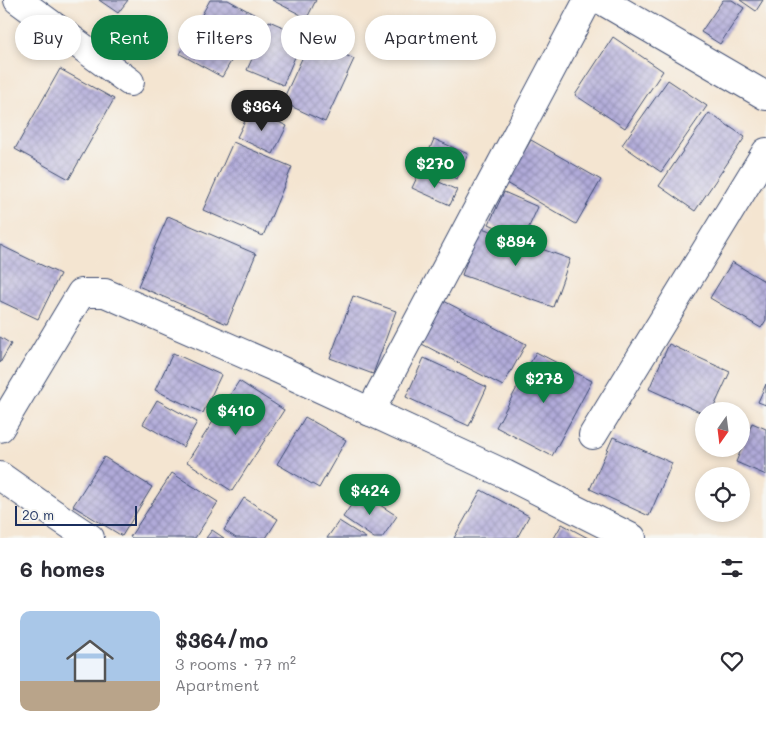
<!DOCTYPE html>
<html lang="en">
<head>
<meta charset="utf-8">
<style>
	:root { --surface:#fff; --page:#f7f7f7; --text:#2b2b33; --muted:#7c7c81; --line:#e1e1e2; --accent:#0b8043 }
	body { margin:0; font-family:Mali,sans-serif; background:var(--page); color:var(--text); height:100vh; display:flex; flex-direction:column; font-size:19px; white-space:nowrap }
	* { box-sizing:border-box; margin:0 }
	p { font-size:16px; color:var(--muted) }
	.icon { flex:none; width:28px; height:28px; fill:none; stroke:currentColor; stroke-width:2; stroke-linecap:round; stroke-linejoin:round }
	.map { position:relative; height:538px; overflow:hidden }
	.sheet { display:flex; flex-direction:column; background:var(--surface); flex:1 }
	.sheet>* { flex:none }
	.hud { position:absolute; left:15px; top:15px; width:500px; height:45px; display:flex; gap:10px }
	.needle { width:32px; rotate:194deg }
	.buttons { position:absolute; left:695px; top:402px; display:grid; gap:10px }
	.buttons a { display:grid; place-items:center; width:55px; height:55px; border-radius:50%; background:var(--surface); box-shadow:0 2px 8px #0003; font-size:25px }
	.scale { position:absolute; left:15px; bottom:12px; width:122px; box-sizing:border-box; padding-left:5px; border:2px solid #1b2f5e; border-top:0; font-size:14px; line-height:18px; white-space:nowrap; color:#1b2f5e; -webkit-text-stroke:4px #f6f6f2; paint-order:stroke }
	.price { position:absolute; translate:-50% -42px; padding:0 11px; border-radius:18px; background:var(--accent); color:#fff; font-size:16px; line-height:32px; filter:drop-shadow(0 1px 2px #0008) }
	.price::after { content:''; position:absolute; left:50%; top:30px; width:15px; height:11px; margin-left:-8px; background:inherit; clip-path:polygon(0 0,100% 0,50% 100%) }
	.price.current { background:#222; color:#fff }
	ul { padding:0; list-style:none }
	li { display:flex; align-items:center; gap:15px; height:125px; padding:0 20px }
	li+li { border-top:1px solid var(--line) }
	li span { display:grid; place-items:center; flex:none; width:140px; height:100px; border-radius:10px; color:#555 }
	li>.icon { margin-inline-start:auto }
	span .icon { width:60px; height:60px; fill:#fffc; stroke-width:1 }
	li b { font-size:21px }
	h2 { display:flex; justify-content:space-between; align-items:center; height:60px; padding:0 20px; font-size:21px }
	.tag { padding:0 18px; border-radius:22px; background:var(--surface); box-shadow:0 2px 8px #0003; font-size:18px; line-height:45px }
	.tag.current { background:var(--accent); color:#fff }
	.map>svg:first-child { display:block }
	.building { fill:url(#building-cross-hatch) }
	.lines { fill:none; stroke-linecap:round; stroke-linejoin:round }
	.street-casing { stroke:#3c4a6f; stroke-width:30 }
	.street { stroke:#fff; stroke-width:28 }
</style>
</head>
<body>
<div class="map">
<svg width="766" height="538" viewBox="0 0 766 538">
	<defs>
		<pattern id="building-cross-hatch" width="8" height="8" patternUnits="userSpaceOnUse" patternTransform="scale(1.25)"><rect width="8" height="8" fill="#b1aad9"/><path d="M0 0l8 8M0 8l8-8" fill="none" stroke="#8f8bb3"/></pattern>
	</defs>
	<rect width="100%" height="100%" fill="#f6f6f2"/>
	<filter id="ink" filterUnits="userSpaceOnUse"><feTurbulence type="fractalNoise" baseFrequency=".02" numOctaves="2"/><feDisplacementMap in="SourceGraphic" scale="10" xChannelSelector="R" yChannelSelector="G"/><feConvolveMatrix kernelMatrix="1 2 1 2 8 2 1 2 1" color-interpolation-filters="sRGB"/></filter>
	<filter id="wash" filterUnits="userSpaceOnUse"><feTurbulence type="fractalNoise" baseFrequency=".0096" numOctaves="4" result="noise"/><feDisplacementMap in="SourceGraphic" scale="20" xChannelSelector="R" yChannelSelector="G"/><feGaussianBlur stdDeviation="1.12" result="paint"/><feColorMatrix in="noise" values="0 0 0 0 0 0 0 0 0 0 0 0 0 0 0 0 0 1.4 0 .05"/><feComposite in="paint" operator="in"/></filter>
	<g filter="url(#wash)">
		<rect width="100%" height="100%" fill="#f4e5d1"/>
		<g id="blocks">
			<!-- building -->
			<g class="building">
				<polygon points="99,0 128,0 118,13"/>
				<polygon points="210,0 228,0 257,16 222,77 180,54"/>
				<polygon points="272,0 316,0 307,18"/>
				<polygon points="723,0 732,0 744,8 720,44 701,32"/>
				<polygon points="740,0 763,0 756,11"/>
				<polygon points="269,21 304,36 283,85 247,70"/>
				<polygon points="613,37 663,71 625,128 575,95"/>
				<polygon points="311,39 354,59 325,122 282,102"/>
				<polygon points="60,69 114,99 69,179 15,149"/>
				<polygon points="668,80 707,106 661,172 622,145"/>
				<polygon points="251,109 287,126 273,154 237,137"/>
				<polygon points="709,113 745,137 695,211 659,186"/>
				<polygon points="434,139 468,154 457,179 423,165"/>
				<polygon points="531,140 601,180 576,224 506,183"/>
				<polygon points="233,142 292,167 263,236 203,210"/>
				<polygon points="419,173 457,190 450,205 412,188"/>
				<polygon points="504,192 538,207 523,240 489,224"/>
				<polygon points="168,216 256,254 227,324 138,286"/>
				<polygon points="479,227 570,259 553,307 462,275"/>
				<polygon points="0,245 60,274 38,319 0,301"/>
				<polygon points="732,262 766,282 766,320 761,328 710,298"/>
				<polygon points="353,296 396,311 373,374 330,358"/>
				<polygon points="440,299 526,344 503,386 418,342"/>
				<polygon points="0,337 11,344 0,363"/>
				<polygon points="669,344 730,372 712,411 704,411 704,414 649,389"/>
				<polygon points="536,352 592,381 552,456 496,427"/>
				<polygon points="173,353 221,375 203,413 155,390"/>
				<polygon points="424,358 487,387 469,426 406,397"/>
				<polygon points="239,381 284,410 232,491 187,462"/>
				<polygon points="766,384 766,405 758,402"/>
				<polygon points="157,400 197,422 183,447 143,424"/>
				<polygon points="305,417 346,440 319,488 277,464"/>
				<polygon points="752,423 766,429 766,475 736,462"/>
				<polygon points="613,437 672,463 649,516 590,489"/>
				<polygon points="104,457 152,487 122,536 73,506"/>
				<polygon points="172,473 218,502 195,538 132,538 130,537"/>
				<polygon points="481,490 529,516 517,538 454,538"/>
				<polygon points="360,492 397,516 382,538 374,538 343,517"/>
				<polygon points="244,498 278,519 266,538 236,538 224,530"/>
				<polygon points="339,521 366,538 327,538"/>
				<polygon points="562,524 588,538 554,538"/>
				<polygon points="212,530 224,538 206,538"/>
			</g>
		</g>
	</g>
	<g filter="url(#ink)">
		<use href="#blocks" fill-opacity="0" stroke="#3c4a6f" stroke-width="1"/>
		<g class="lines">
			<!-- street casing -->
			<g class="street-casing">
				<g id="street">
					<polyline points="18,0 130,82"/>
					<polyline points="601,0 766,96"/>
					<polyline points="370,412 588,0"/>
					<polyline points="0,428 81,293 105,293 276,368 505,474 632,538"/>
					<polyline points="593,435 766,152"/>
					<polyline points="0,476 54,514 90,538"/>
				</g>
			</g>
			<!-- street -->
			<use href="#street" class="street"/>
		</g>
	</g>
</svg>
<div class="buttons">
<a><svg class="needle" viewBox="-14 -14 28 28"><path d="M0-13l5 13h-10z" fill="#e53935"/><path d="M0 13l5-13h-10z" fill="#7c7c81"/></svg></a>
<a><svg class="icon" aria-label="locate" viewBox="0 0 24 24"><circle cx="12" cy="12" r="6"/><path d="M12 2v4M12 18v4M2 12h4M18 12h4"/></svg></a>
</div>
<div class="scale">20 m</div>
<b class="price current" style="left:262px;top:132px">$364</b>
<b class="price" style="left:435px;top:189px">$270</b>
<b class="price" style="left:516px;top:267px">$894</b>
<b class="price" style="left:544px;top:404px">$278</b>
<b class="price" style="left:236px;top:436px">$410</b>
<b class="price" style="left:370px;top:516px">$424</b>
<div class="hud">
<a class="tag">Buy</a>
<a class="tag current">Rent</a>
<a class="tag">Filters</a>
<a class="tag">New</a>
<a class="tag">Apartment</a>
</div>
</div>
<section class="sheet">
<h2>6 homes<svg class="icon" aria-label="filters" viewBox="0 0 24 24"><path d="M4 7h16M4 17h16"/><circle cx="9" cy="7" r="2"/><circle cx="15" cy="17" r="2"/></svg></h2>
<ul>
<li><span style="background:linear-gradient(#a9c7e8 70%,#b9a48a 0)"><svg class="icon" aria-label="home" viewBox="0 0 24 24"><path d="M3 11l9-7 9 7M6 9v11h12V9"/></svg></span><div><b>$364/mo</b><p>3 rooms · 77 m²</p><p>Apartment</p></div><svg class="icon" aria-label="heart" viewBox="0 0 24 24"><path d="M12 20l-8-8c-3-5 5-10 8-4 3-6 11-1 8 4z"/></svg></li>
</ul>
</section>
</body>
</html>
